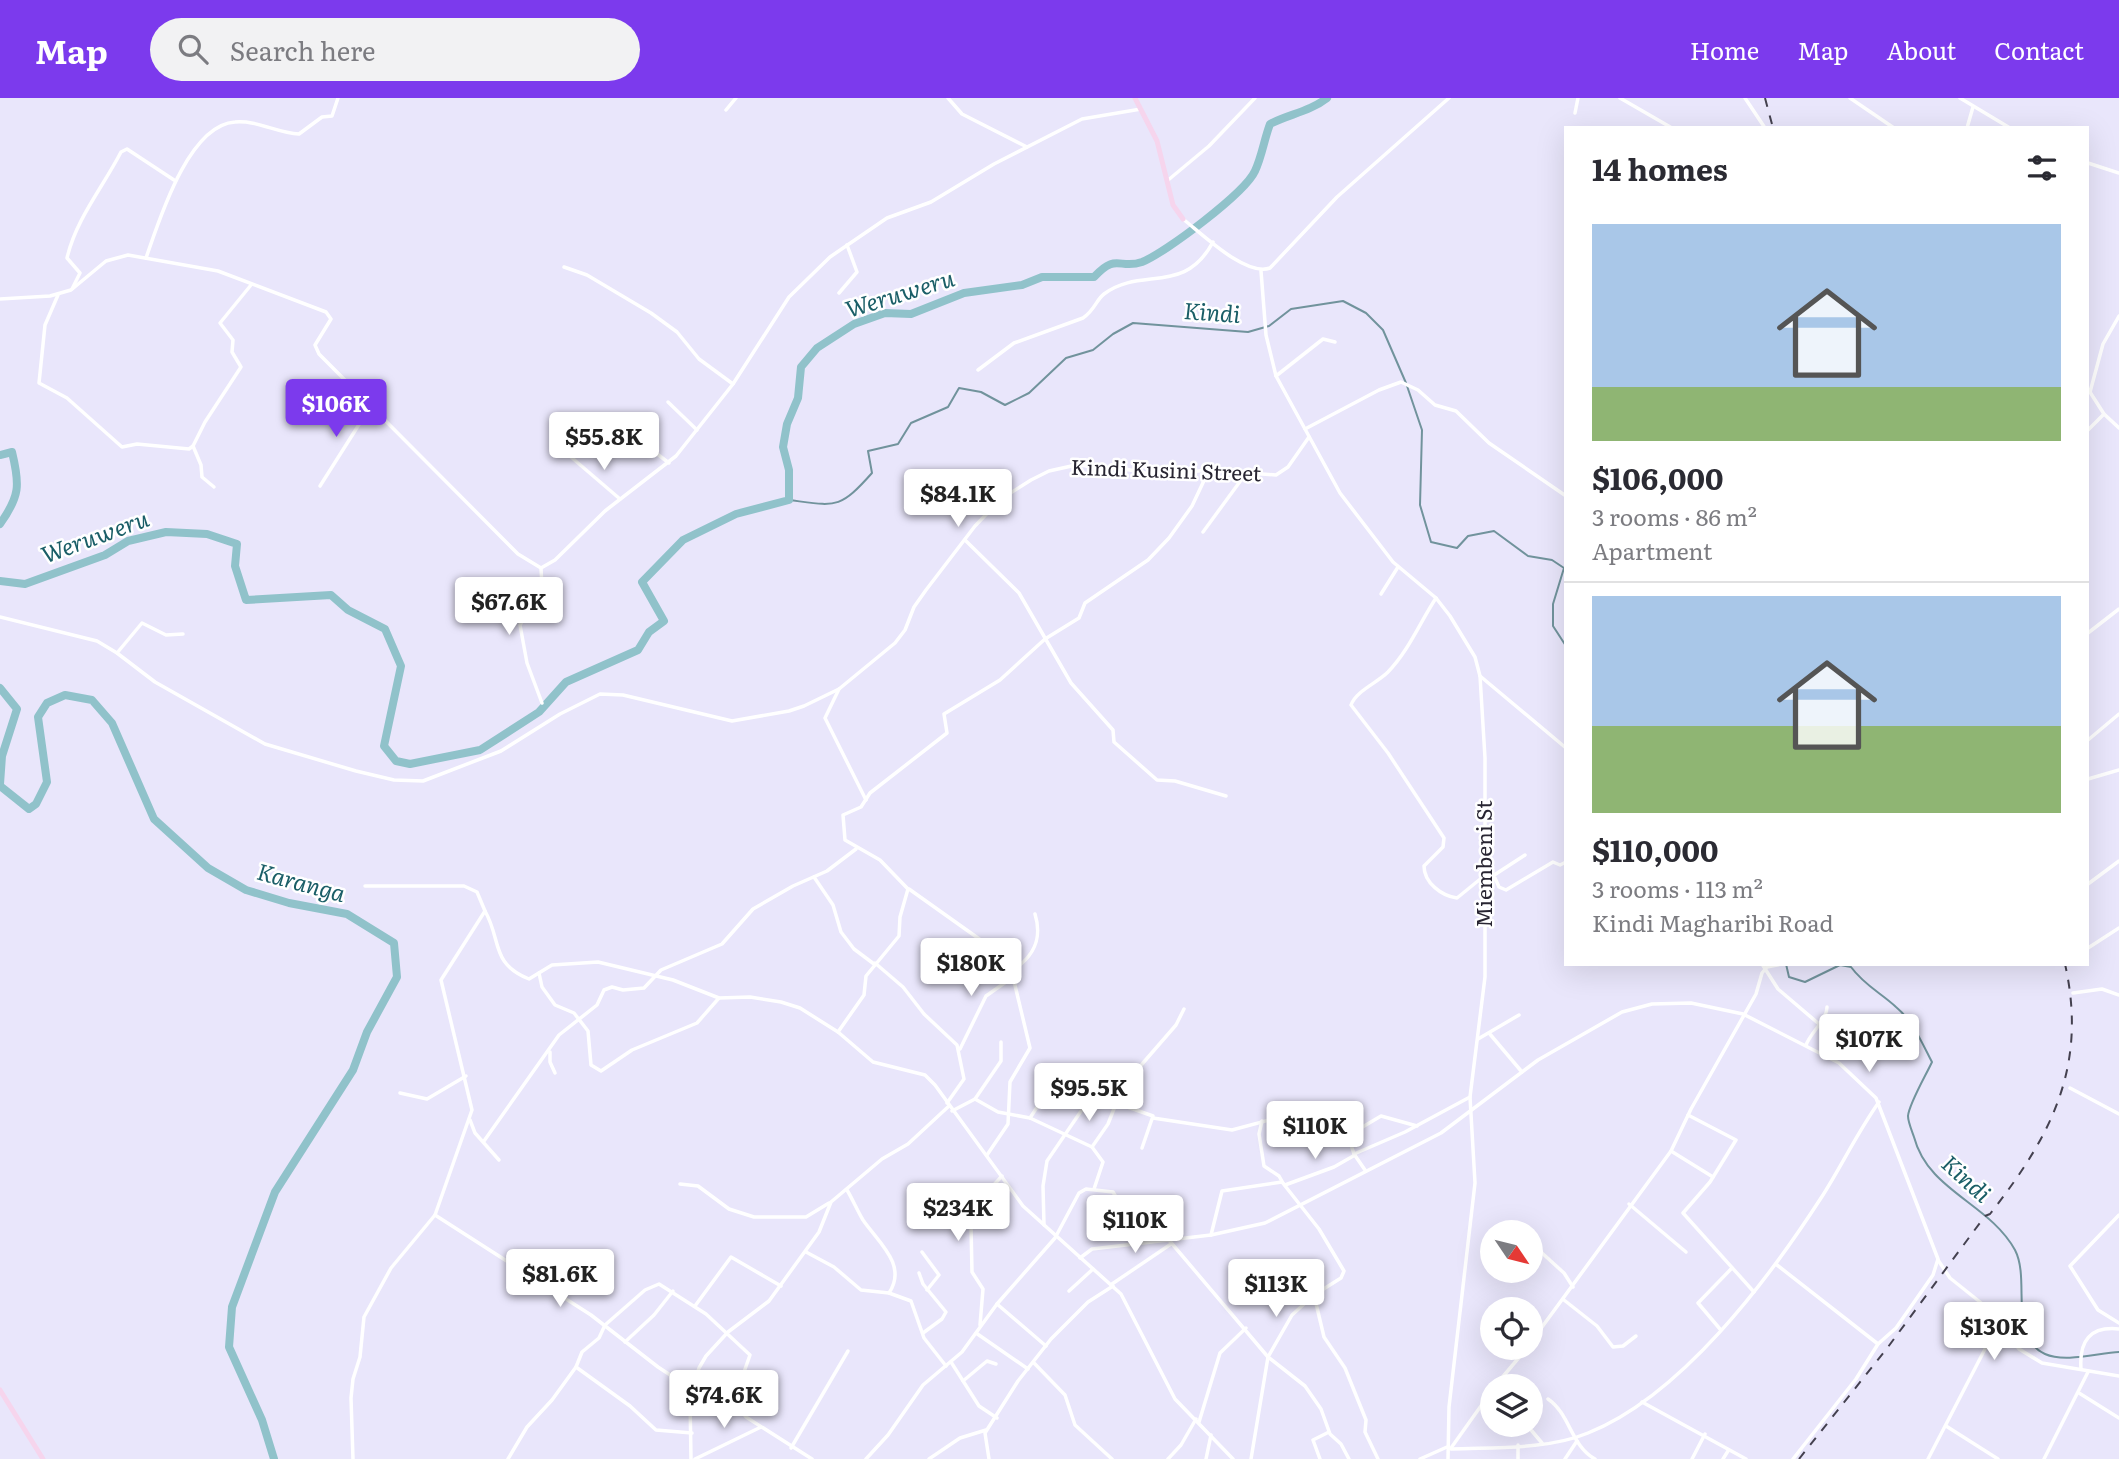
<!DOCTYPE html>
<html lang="en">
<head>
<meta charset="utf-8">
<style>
	:root { --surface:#fff; --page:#f2f2f3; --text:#2b2b33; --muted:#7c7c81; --line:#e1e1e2; --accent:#7c3aed }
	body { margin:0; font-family:Literata,serif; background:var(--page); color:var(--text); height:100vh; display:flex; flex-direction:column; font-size:26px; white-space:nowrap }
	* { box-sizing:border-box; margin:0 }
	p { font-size:23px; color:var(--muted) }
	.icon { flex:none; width:38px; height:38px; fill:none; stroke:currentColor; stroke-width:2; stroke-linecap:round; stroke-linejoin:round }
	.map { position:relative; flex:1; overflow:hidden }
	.sheet { position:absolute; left:1564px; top:28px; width:525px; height:840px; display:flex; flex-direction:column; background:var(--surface); border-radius:0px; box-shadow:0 7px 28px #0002 }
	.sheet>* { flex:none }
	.needle { width:46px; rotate:125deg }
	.controls { position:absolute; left:1480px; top:1122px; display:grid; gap:14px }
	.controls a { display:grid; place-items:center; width:63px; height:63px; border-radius:50%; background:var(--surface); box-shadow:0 7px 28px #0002; font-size:35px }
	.price { position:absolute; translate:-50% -60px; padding:0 16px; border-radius:7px; background:#fff; color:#222; font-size:23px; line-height:46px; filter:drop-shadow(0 2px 4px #0008) }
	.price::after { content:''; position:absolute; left:50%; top:42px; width:21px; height:16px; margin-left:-10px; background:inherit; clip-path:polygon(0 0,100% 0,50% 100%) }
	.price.selected { background:var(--accent); color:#fff }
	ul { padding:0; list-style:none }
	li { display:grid; align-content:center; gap:14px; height:371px; padding:0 28px }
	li+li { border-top:2px solid var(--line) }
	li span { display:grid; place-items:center; height:217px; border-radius:0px; color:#555 }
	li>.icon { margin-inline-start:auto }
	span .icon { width:126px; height:126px; fill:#fffc; stroke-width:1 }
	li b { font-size:30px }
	h2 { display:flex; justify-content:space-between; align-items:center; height:84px; padding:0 28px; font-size:30px }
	header { display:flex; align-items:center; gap:42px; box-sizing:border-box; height:98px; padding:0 35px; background:var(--accent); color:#fff }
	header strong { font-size:33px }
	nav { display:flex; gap:38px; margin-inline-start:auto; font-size:24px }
	.search { width:490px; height:63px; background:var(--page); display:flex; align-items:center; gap:18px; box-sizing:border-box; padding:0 24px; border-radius:38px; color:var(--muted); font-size:26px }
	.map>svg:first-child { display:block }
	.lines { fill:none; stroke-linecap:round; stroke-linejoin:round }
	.stream { stroke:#71939c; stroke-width:2 }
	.river { stroke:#90c2ca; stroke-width:8 }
	.street { stroke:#fff; stroke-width:3.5 }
	.secondary { stroke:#f6d5ed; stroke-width:5 }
	.rail { stroke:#44414f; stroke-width:2; stroke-dasharray:9 9; stroke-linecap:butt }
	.labels { text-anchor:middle; stroke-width:5; stroke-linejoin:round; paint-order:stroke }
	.street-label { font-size:21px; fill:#282532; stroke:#fff }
	.water-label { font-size:23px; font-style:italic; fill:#1a5e67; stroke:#fff }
</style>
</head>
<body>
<header>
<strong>Map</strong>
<div class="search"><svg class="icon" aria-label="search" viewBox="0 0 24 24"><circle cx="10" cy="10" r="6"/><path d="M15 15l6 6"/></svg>Search here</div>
<nav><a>Home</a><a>Map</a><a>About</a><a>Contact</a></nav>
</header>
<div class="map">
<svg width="2119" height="1361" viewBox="0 0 2119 1361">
	<rect width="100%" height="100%" fill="#e9e6fb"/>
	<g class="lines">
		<!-- stream -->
		<g class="stream">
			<path d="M789 402C836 408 839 412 872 375L868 353 898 346 911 325 948 309 959 290 981 294 1005 307 1029 295 1066 260 1093 252 1113 236 1133 225 1248 234 1269 228 1291 211 1343 203 1366 215 1383 232 1406 285 1422 332 1420 407 1431 444 1457 450 1468 438 1494 433 1528 458 1552 462 1564 470 1553 506V528L1566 548"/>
			<path d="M1786 866 1789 879 1805 884 1840 867 1851 869C1864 887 1881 895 1896 909 1913 923 1922 945 1932 964 1926 977 1909 1006 1908 1018 1908 1024 1912 1033 1914 1039 1928 1093 1989 1105 2015 1152 2031 1183 2007 1238 2045 1256 2065 1265 2098 1255 2119 1254"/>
		</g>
		<!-- river -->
		<g class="river">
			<path d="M0 357 12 354C20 387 20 398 0 426"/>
			<path d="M0 483 25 486 105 457 128 443 166 434 207 436 237 446 235 468 246 502 331 497 348 512 385 531 401 568 384 648 396 663 410 666 480 652 539 614 566 584 638 552 649 534 664 523 642 484 683 442 736 416 789 402V372L783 349 787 326 798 300 801 269 817 250 854 226 885 215 911 216 964 195 1022 187 1042 179H1094C1117 154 1119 172 1142 164 1165 155 1245 95 1255 73 1262 58 1264 42 1270 26 1289 16 1309 14 1327 0"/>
			<polyline points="0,590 17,611 2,658 0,686"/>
			<polyline points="0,688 29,711 36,706 47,684 38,619 47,605 65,597 92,602 112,625 154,721 208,770 246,792 289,805 347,816 394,845 397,879 367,934 353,972 275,1094 232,1209 229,1249 262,1322 274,1361"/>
		</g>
		<!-- street -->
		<g class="street">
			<polyline points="948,0 962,16 1027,49"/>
			<polyline points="1620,0 1672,30"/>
			<polyline points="1745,0 1765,30"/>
			<polyline points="1850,0 1894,30"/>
			<polyline points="1960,0 2010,30"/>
			<polyline points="726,12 736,0"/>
			<polyline points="1575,15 1578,0"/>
			<polyline points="1967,30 1973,9"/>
			<polyline points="2088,65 2119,75"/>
			<polyline points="1167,83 1209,48 1255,0"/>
			<path d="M1183 121C1202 136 1246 179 1270 170L1337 99 1449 0"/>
			<path d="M146 160C159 123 188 27 235 24 257 22 277 35 299 36L322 19 332 18 338 0"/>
			<polyline points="564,169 587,177 651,215 677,234 699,261 733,286"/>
			<polyline points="1261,173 1266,237 1276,278 1340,395 1393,464 1436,500 1450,518 1475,559 1480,578 1485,660 1485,879 1470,999 1475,1085 1449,1309 1448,1361"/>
			<path d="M72 191 80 175 67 160C76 121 103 89 121 54L127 51 174 82"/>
			<polyline points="839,195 857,174 847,147"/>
			<polyline points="58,197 45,227 39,285 67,300 122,349 137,346 189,351 193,348"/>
			<polyline points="0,201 50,198 71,192 106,163 128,157 218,173 326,214 331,221 315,247 319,256 518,456 541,470 555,462 605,413 676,358 733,286 789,199 830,159 887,120 931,104 994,66 1082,21 1141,11"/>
			<path d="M978 272 1014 245 1083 220C1095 212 1096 202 1104 196 1142 168 1184 198 1213 144"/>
			<polyline points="1276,278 1323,241 1335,244"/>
			<polyline points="2088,291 2104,316 2119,330"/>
			<polyline points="2090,294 2103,246 2119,218"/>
			<polyline points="668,304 697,332"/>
			<polyline points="1305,331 1379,292 1401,284 1418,292 1435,307 1456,313 1489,345 1566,398"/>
			<polyline points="2088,332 2104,316"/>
			<polyline points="635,339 669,365"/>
			<polyline points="571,359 620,401"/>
			<polyline points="320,388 372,306"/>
			<polyline points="214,389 202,379 201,367 193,348 205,324 241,269 232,254 233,242 220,225 251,187"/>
			<polyline points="1203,434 1247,374"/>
			<polyline points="965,442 1019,495 1071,585 1113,632 1114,644 1157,682 1175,683 1226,698"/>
			<polyline points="541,470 542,490 520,527 527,565 542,605"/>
			<polyline points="1381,496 1398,469"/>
			<path d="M1436 500C1419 526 1409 552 1388 574 1377 585 1356 593 1351 607L1388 655 1444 740 1443 749 1424 768C1424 785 1442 798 1457 800L1484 778"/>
			<polyline points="0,519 97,543 117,555 155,584 265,646 356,673 394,682 423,683 501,653 560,616 600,596 623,597 732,623 789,613 804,608 839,591 895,545 905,532 914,509 926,492 975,428 1001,401 1031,382 1049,373 1076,367 1125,371 1155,377 1209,372 1276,377 1288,369 1309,339"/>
			<polyline points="2088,535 2119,511"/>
			<polyline points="117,555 142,525 166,537 183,536"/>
			<polyline points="1480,578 1566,650"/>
			<polyline points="839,591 825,620 866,702"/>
			<polyline points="2088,642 2119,616"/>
			<polyline points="2088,681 2119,672"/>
			<polyline points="814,779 833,807 841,834 854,851 874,866"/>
			<polyline points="1495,780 1499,789 1506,792 1553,764 1560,767 1566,764"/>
			<polyline points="1485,783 1525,757"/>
			<polyline points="2088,786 2119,763"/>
			<polyline points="909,791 999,855 1013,879 1030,950 1010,984 1008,1026 987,1057"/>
			<path d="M485 813C502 843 490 865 529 881L552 867 598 864 673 882 719 900 750 899 781 904 800 910 838 934 873 964 925 977 935 987 1023 1108 1121 1196 1175 1301 1233 1361"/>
			<polyline points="2088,850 2119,830"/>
			<polyline points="875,865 903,889 924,916 957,947 964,981 947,1005"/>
			<polyline points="1762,866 1778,891 1819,926"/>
			<path d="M1010 874C1033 860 1043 842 1035 816"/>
			<polyline points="539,875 542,889 555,907 574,915 588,933 591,967 601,973 632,952 697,925 719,900"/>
			<polyline points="2073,895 2102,891 2119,897"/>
			<polyline points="838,934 864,897 866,878 899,838 900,819 908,791 880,762 845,742 843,717 861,709 870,695 947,635 944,616 1000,582 1045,541 1079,520 1085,505 1148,462 1169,440 1192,408 1209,372"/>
			<polyline points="1489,935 1522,974"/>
			<polyline points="1478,941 1519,917"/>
			<path d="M1806 947C1811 934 1827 922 1827 909"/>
			<polyline points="960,951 986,898 1013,879"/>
			<polyline points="550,954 550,964 555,975"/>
			<polyline points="2070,990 2119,1016"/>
			<polyline points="400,995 427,1001 466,978"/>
			<polyline points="975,1001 1001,963 1001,944"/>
			<polyline points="1116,1005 1153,1018 1142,1050"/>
			<polyline points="952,1013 975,1001 998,1014 1030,1020 1092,1049 1103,1064 1094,1091"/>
			<polyline points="1688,1017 1736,1042 1710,1084 1683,1115 1754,1194"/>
			<polyline points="1030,1020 1058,977"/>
			<polyline points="1153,1020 1232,1032 1273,1021 1285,1009 1297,1006 1346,1032 1354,1056 1365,1072"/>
			<polyline points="470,1022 475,1035 499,1062"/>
			<polyline points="1262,1023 1259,1036 1264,1068 1279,1078 1283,1085"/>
			<polyline points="1349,1037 1381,1018 1417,1028"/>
			<polyline points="484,1043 559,937 597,907 604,892 612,889 623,892 644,890 661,872 722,846 753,811 793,788 827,773 856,751"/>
			<polyline points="1092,1049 1108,1026 1123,988 1176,927 1184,911"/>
			<polyline points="1671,1053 1713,1079"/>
			<polyline points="1354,1056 1405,1034 1470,999"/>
			<polyline points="680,1086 698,1088 729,1111 754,1119 806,1119 829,1105"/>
			<polyline points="1285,1087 1334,1069 1355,1057"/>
			<path d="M847 1092C853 1102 857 1112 863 1122 878 1144 908 1167 889 1195"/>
			<polyline points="1629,1106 1686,1154"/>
			<polyline points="435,1117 591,1217 658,1269 693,1292 737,1307 746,1319 812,1361"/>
			<polyline points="2119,1117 2070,1168 2098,1212 2119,1225"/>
			<polyline points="1044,1127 1043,1088 1047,1063 1092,997"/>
			<polyline points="1211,1137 1222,1093 1282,1084 1319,1131 1344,1173 1341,1180 1314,1197 1292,1217 1268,1259 1251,1361"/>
			<polyline points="1168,1141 1268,1259 1305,1288 1321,1311 1330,1336 1341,1346 1349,1361"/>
			<polyline points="1531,1145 1564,1175 1573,1189"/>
			<polyline points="806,1154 834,1169 861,1192 889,1195 911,1203 924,1240 946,1268"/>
			<polyline points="922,1154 939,1177 927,1192"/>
			<polyline points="1080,1160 1092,1151 1211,1137 1265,1125 1441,1035 1538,962 1622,914 1652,906 1691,905 1743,916 1839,965 1876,1000 1938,1161 1933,1177 1896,1230 1878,1246 1856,1281 1793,1361"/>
			<polyline points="1777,1167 1878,1246"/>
			<polyline points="919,1175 923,1186 946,1214 942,1221 923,1235"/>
			<polyline points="1112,1186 1171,1146"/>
			<polyline points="1069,1193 1093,1171"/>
			<polyline points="1314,1197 1324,1239 1345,1270 1366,1322 1365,1334 1378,1361"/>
			<polyline points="1564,1202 1597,1228 1613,1249 1623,1248 1636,1238"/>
			<polyline points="997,1206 1046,1248"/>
			<polyline points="695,1208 731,1159 781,1188"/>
			<polyline points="1999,1226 2019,1251 2042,1265 2119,1278"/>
			<polyline points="980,1227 983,1191 972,1174 971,1128 979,1103 1002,1078"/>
			<polyline points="1720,1231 1698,1205 1732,1170"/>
			<polyline points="976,1235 1028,1271"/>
			<polyline points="625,1244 654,1217 673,1193"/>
			<polyline points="1531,1244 1671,1053 1691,1011 1756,896 1762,875 1767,869 1782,866"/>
			<polyline points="951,1264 979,1308 997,1320"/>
			<polyline points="1034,1265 1065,1297 1075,1327 1112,1361"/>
			<polyline points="576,1269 582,1254 599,1240 605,1227 645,1192 659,1186 706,1216 750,1257 744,1274 744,1293 737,1307"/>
			<path d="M2081 1271C2079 1243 2090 1228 2119 1231"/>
			<polyline points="963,1283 987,1263 996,1266"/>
			<polyline points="1495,1288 1527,1250"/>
			<polyline points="2079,1295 2119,1320"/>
			<path d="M1548 1301C1570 1316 1571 1348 1595 1361"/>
			<polyline points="1642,1304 1746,1361"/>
			<polyline points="1199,1324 1220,1255 1246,1230"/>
			<polyline points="1526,1326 1542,1345"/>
			<polyline points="1946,1328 1998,1361"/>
			<polyline points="791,1350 848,1253"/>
			<polyline points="1451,1350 1493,1291"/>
			<path d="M1451 1351C1494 1349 1547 1352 1588 1335 1681 1298 1768 1182 1821 1100 1841 1069 1857 1035 1879 1004"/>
			<polyline points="353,1361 351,1300 353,1281 360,1259 364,1219 391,1170 435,1117 472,1012 441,882 485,813 477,794 464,788 365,788"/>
			<polyline points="508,1361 527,1329 552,1302 576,1269 630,1308 656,1332 692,1335"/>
			<polyline points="691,1361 690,1300 699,1270 706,1258 728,1234 769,1203 819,1134 831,1104 882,1061 908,1046 949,1008"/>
			<polyline points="695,1361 761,1329"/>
			<polyline points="866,1361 888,1337 923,1287 962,1254 997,1206 1055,1140 1079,1095 1086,1091 1113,1094 1143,1144"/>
			<polyline points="929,1361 960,1340 986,1332"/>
			<polyline points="989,1361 985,1335 1018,1283 1051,1241 1088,1204 1113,1188"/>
			<polyline points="1168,1361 1181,1347 1196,1321"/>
			<polyline points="1206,1361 1211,1337"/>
			<polyline points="1320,1361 1313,1342 1329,1334"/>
			<polyline points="1420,1361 1447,1349"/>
			<polyline points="1518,1361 1518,1347"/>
			<polyline points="1565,1361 1577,1343"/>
			<polyline points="1692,1361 1705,1336"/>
			<polyline points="1723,1361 1728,1353"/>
			<polyline points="1928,1361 1998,1226 1995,1216 1950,1180 1938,1162"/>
			<polyline points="2044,1361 2088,1274"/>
		</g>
		<!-- secondary -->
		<g class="secondary">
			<polyline points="1135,0 1157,43 1173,107 1183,121"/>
			<polyline points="0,1292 43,1361"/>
		</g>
		<!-- rail -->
		<g class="rail">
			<polyline points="1765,0 1773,30"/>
			<path d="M1799 1361 1888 1249 1985 1118 1990 1116C2051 1038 2088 969 2065 866"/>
		</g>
	</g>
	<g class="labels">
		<!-- street labels -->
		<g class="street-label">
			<text transform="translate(1166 373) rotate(2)" y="7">Kindi Kusini Street</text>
			<text transform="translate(1485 766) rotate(-90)" y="7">Miembeni St</text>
		</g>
		<!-- water labels -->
		<g class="water-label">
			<text transform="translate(900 196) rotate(-17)" y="8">Weruweru</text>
			<text transform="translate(1212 215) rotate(4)" y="8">Kindi</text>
			<text transform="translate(95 439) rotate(-20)" y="8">Weruweru</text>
			<text transform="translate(301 785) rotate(15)" y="8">Karanga</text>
			<text transform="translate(1966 1081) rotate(42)" y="8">Kindi</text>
		</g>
	</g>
</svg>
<div class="controls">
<a><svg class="needle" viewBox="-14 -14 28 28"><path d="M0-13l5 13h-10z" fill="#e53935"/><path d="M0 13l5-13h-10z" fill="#7c7c81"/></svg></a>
<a><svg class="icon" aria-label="locate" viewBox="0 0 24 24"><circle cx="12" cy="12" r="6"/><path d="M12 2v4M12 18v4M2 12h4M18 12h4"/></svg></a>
<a><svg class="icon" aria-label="layers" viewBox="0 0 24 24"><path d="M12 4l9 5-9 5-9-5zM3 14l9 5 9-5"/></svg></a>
</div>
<b class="price selected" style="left:336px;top:341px">$106K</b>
<b class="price" style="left:604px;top:374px">$55.8K</b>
<b class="price" style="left:958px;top:431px">$84.1K</b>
<b class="price" style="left:509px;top:539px">$67.6K</b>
<b class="price" style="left:971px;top:900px">$180K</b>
<b class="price" style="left:1869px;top:976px">$107K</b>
<b class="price" style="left:1089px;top:1025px">$95.5K</b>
<b class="price" style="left:1315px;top:1063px">$110K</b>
<b class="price" style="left:958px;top:1145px">$234K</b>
<b class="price" style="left:1135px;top:1157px">$110K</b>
<b class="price" style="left:560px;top:1211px">$81.6K</b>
<b class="price" style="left:1276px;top:1221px">$113K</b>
<b class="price" style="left:1994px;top:1264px">$130K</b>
<b class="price" style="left:724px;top:1332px">$74.6K</b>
<section class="sheet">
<h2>14 homes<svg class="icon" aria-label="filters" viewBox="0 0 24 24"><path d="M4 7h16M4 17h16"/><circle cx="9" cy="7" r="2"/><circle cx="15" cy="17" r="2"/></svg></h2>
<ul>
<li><span style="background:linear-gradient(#a9c7e8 75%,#8fb573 0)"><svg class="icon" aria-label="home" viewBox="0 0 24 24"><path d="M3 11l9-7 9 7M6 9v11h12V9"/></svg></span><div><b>$106,000</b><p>3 rooms · 86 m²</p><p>Apartment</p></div></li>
<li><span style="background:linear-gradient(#a9c7e8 60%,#8fb573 0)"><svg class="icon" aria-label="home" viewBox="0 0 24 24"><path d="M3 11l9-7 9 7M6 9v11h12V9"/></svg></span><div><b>$110,000</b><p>3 rooms · 113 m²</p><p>Kindi Magharibi Road</p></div></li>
</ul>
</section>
</div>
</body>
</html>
